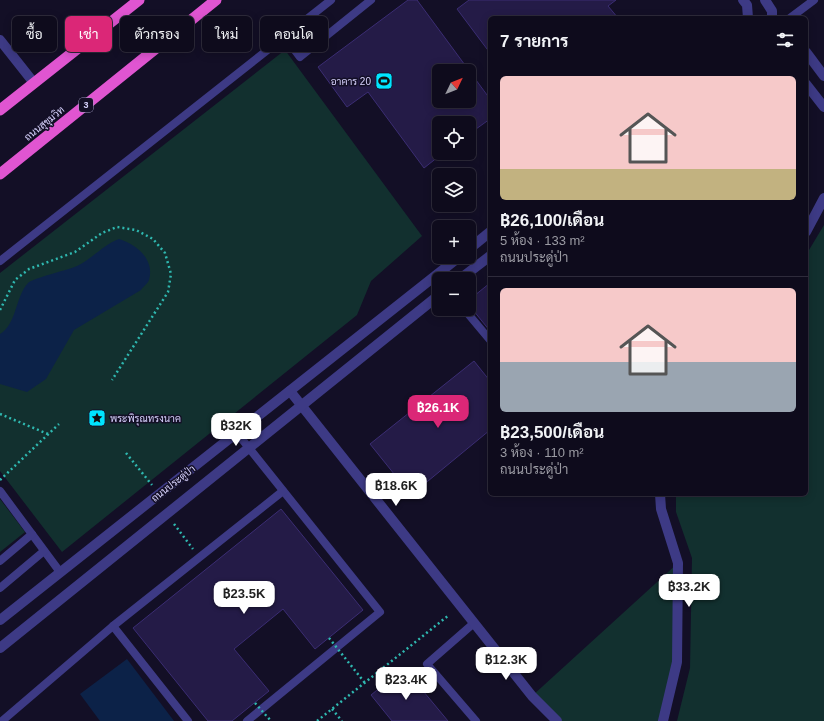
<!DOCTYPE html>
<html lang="th">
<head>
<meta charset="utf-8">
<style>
	:root { --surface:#0e0b1c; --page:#171425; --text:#f1f3f6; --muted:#9b9ba3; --line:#2e2b3b; --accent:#db2777 }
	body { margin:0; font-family:Arial,Sarabun,sans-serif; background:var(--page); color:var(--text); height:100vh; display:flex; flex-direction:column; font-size:15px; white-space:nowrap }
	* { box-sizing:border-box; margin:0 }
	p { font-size:13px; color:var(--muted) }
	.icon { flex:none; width:22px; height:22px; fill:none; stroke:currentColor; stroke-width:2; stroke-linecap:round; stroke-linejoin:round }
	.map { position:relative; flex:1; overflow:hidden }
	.panel { position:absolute; left:488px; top:16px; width:320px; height:480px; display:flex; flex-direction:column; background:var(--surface); border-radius:6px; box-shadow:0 2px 10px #0003,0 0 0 1px var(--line) }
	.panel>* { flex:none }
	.banner { position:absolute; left:12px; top:16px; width:380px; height:36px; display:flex; gap:8px }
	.needle { width:26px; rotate:47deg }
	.fabs { position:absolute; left:432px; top:64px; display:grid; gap:8px }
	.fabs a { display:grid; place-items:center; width:44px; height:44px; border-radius:6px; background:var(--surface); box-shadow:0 2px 10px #0003,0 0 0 1px var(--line); font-size:20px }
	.price { position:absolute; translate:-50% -34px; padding:0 9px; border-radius:8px; background:#fff; color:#222; font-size:13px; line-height:26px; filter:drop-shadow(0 1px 2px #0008) }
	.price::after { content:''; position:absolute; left:50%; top:24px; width:12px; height:9px; margin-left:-6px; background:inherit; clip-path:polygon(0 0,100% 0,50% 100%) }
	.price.current { background:var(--accent); color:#fff }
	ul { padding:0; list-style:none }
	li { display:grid; align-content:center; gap:8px; height:212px; padding:0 12px }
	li+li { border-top:1px solid var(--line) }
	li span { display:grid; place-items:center; height:124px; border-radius:6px; color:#555 }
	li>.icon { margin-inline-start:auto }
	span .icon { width:72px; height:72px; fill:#fffc; stroke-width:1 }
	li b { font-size:17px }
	h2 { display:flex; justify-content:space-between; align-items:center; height:48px; padding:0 12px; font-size:17px }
	.tag { padding:0 14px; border-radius:6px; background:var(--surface); box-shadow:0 2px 10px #0003,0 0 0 1px var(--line); font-size:14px; line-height:36px }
	.tag.current { background:var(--accent); color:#fff }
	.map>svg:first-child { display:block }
	.green { fill:#12302f }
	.water { fill:#0c2248 }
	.building { fill:#241b47; stroke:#3b2d73; fill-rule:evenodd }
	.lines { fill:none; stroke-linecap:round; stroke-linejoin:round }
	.path { stroke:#2fb8b0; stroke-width:2.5; stroke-dasharray:2 3; stroke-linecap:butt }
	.service { stroke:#3d3a85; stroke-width:8 }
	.minor { stroke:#3d3a85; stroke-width:10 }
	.trunk { stroke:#e055d1; stroke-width:11 }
	.path-bridge { stroke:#2fb8b0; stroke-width:2.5; stroke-dasharray:2 3; stroke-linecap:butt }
	.labels { text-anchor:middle; stroke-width:3; stroke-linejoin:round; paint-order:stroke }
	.shield { fill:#130f26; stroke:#9e99be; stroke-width:1 }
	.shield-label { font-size:9px; font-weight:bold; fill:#d9d4ff }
	.poi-label { font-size:10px; fill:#d9d4ff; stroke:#130f26; text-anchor:end }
	.street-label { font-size:10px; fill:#d9d4ff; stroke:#130f26 }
</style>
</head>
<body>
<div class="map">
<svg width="824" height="721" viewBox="0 0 824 721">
	<rect width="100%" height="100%" fill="#130f26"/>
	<!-- green -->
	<g class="green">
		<polygon points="285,50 422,236 371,281 357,315 62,552 0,471 0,273"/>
		<polygon points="824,225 824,721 677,721 690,668 692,558 676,512 676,494 806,494 806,255"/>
		<polygon points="0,499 25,532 0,552"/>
		<polygon points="678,563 677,662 663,721 557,721 532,696"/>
	</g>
	<!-- water -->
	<g class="water">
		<path d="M119 239C136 244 155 259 149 280 148 283 143 287 141 290L74 330 46 379 27 392 0 384V334C17 324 15 297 28 283 33 278 68 270 77 266 92 259 103 245 119 239Z"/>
		<polygon points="127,659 174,721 100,721 80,694"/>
	</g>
	<!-- building -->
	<g class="building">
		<path d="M408 0H417L490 99V119L469 134V123H439V153H443L424 168 368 92 347 107 318 67ZM439 71H469V101H439Z"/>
		<polygon points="469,0 616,0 608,6 618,18 490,18 490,53 457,9"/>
		<polygon points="490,283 490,331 469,305 469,300"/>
		<polygon points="474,361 490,381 490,430 411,495 370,444"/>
		<polygon points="281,509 363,610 315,649 283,609 234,649 269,691 232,721 208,721 133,628"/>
		<polygon points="404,668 448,721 392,721 371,695"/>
	</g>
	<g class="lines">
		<!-- path -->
		<g class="path">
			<polyline points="0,310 15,280 29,269 75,252 102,233 117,227 136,230 153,239 165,253 171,274 168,292 112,380"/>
			<polyline points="0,414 48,434"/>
			<polyline points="126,453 152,485"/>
			<polyline points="0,480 59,424"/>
			<polyline points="174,524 193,549"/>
			<polyline points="332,709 342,721"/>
			<polyline points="317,721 449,615"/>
		</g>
		<!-- service -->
		<g class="service">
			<polyline points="790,18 814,0"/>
			<polyline points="285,37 300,57 371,0"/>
			<polyline points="0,261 331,0"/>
			<polyline points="464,309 490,340"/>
			<polyline points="237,433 380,612 247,721"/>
			<polyline points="0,491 60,572"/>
			<polyline points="0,561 32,534"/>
			<polyline points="0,588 44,551"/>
			<polyline points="474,623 427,664 476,721"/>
			<polyline points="113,626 188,721"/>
			<polyline points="2,721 113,626 283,491"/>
		</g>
		<!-- minor -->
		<g class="minor">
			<polyline points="743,0 747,5 748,18"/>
			<polyline points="765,0 772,11 772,18"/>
			<polyline points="0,40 34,83"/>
			<polyline points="806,52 824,76"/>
			<polyline points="806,84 824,107"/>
			<polyline points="806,232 824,198"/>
			<polyline points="469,249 490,232"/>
			<polyline points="460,279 490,256"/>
			<polyline points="290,391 532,696 557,721"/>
			<polyline points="660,494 661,509 678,563 677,662 663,721"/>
			<polyline points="0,620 459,257"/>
			<polyline points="0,648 439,295"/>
		</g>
		<!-- trunk -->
		<g class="trunk">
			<polyline points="0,110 139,0"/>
			<polyline points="0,174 216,0"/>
		</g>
		<!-- path-bridge -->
		<g class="path-bridge">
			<polyline points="329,638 365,683"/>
			<polyline points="255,703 271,721"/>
		</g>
	</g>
	<!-- icons -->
	<defs>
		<g id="stadium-square" transform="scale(0.9)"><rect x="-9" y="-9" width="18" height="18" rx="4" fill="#00e5ff" stroke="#130f26"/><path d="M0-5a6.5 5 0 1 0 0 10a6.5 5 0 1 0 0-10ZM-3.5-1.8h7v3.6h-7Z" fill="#111"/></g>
		<g id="sight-square" transform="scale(0.9)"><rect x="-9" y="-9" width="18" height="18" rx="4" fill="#00e5ff" stroke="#130f26"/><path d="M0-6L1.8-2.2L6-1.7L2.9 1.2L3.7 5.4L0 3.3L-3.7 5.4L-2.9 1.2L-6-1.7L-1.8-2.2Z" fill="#111"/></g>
	</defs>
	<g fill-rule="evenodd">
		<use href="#stadium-square" x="384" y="81"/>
		<use href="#sight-square" x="97" y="418"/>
	</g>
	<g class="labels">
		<!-- shield labels -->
		<rect class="shield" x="79" y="98" width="14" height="14" rx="3"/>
		<g class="shield-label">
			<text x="86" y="108">3</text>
		</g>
		<!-- poi labels -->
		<g class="poi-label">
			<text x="371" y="85">อาคาร 20</text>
			<text x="110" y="422" text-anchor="start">พระพิรุณทรงนาค</text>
		</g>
		<!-- street labels -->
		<g class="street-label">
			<text transform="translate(44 123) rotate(-39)" y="4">ถนนสุขุมวิท</text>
			<text transform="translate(173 483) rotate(-38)" y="4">ถนนประดู่ป่า</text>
		</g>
	</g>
</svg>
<div class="fabs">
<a><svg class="needle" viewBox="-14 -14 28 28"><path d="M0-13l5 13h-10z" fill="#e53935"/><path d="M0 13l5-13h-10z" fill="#9b9ba3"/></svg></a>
<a><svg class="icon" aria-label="locate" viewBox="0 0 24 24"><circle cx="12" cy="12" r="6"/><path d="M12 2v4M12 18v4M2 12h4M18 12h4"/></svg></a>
<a><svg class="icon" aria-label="layers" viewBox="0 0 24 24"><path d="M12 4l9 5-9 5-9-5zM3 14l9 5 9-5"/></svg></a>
<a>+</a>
<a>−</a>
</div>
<b class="price current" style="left:438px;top:429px">฿26.1K</b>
<b class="price" style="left:236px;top:447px">฿32K</b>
<b class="price" style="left:396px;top:507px">฿18.6K</b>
<b class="price" style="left:689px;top:608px">฿33.2K</b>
<b class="price" style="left:244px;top:615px">฿23.5K</b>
<b class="price" style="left:506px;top:681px">฿12.3K</b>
<b class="price" style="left:406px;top:701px">฿23.4K</b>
<div class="banner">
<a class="tag">ซื้อ</a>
<a class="tag current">เช่า</a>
<a class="tag">ตัวกรอง</a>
<a class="tag">ใหม่</a>
<a class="tag">คอนโด</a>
</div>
<section class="panel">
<h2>7 รายการ<svg class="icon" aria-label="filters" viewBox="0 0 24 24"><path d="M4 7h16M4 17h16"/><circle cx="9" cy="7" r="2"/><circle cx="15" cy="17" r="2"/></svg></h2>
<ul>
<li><span style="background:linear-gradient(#f6c9c9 75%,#c2b280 0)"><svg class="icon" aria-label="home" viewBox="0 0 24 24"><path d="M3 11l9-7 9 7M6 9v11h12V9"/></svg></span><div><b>฿26,100/เดือน</b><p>5 ห้อง · 133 m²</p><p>ถนนประดู่ป่า</p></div></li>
<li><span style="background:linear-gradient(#f6c9c9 60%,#9aa5b1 0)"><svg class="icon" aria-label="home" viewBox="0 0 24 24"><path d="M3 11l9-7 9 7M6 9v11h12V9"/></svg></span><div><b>฿23,500/เดือน</b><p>3 ห้อง · 110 m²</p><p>ถนนประดู่ป่า</p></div></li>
</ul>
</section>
</div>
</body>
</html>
